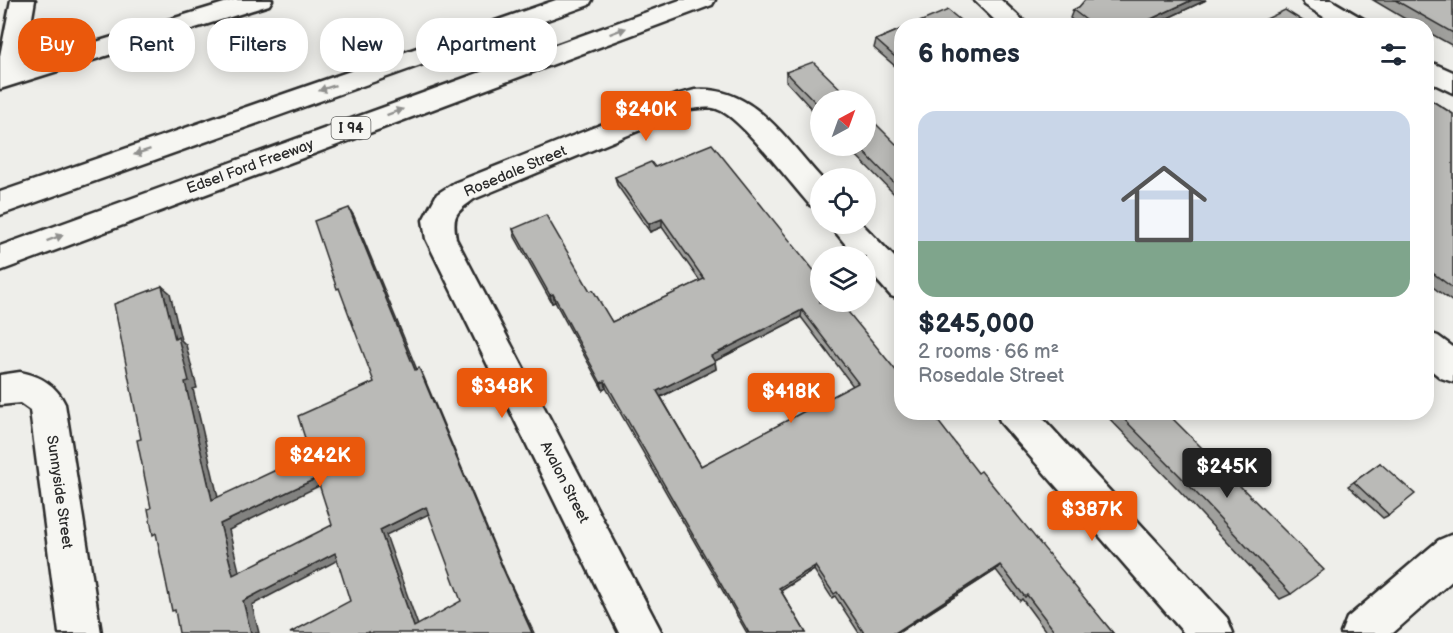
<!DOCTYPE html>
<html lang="en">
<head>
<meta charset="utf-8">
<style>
	:root { --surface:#fff; --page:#f2f2f3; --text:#1f2937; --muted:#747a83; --line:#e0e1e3; --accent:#ea580c }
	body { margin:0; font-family:"Balsamiq Sans",sans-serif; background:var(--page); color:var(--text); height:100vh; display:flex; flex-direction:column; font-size:22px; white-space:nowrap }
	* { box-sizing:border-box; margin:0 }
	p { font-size:20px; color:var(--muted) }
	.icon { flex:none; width:33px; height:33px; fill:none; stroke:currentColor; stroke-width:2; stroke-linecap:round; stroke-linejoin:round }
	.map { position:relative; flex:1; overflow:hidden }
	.sheet { position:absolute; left:894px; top:18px; width:540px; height:402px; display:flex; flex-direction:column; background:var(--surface); border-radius:24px; box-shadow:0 3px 15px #0003 }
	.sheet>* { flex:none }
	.guide { position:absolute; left:18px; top:18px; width:570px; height:54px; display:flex; gap:12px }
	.needle { width:39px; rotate:41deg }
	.buttons { position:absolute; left:810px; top:90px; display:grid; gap:12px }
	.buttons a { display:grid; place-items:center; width:66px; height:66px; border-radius:50%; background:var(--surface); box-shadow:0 3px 15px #0003; font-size:30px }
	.price { position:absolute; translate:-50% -51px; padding:0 14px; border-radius:6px; background:var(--accent); color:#fff; font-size:20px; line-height:39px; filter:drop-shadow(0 2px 3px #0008) }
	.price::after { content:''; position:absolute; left:50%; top:36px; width:18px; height:14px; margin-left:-9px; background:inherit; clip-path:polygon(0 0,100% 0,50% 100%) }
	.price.active { background:#222; color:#fff }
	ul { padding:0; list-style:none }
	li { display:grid; align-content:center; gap:12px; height:318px; padding:0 24px }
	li+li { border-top:2px solid var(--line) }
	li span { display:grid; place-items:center; height:186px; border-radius:18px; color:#555 }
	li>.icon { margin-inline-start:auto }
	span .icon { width:108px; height:108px; fill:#fffc; stroke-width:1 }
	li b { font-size:26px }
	h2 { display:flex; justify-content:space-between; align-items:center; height:72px; padding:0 24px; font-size:26px }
	.chip { padding:0 21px; border-radius:24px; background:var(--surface); box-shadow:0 3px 15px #0003; font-size:21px; line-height:54px }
	.chip.active { background:var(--accent); color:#fff }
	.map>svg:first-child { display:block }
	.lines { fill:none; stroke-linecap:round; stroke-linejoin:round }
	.minor-casing { stroke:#2b2b2b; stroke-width:5 }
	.highway-casing { stroke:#2b2b2b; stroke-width:5 }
	.minor { fill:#f6f6f2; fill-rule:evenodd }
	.highway { fill:#f6f6f2; fill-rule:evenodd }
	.wall { fill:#a0a09d; stroke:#2b2b2b; stroke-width:1.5; fill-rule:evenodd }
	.shaded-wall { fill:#828280; stroke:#2b2b2b; stroke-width:1.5 }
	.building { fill:#babab7; stroke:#2b2b2b; stroke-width:1.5; fill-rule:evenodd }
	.oneway { fill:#90908e }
	.labels { text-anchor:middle; stroke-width:4.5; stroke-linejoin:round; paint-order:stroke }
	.shield { fill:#f6f6f2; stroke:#686867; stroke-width:1.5 }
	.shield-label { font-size:14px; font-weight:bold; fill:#2b2b2b }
	.street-label { font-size:15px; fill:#2b2b2b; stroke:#f6f6f2 }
</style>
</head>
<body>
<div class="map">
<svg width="1453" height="633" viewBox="0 0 1453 633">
	<rect width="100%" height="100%" fill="#eeeeea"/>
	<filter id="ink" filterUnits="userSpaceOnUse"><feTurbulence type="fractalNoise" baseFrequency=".0167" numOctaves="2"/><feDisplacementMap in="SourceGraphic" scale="12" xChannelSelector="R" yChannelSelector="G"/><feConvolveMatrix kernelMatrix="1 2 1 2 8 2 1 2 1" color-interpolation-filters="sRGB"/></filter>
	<g filter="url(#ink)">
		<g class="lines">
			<!-- minor casing -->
			<g class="minor-casing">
				<g id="minor">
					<polygon points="11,0 35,0 24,64 234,0 272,0 269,5 0,89 0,56"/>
					<polygon points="974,0 1001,0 1029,26 1001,26"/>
					<polygon points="1302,0 1331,0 1365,20 1368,26 1338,26 1305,5"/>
					<polygon points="1426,60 1453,72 1453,93 1426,80"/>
					<path d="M695 90C753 85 786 140 821 178L820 208 810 205C791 184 741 118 719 110 711 106 700 108 691 109L474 199C455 213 452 215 456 239L662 633H619L426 239 423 220 437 194 454 183 676 95Z"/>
					<polygon points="829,224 862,224 902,265 902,300 891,296 866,268 866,256 855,256"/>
					<polygon points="1426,332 1438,336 1453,347 1453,382 1441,378 1426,366"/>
					<path d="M20 372C41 376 56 385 65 404L101 633H59L30 410 20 403 0 405V375Z"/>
					<polygon points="996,412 1037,412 1227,618 1233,633 1184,633 1001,423"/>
					<polygon points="1453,534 1453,580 1393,633 1341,633 1347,618 1439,540"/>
				</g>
			</g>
			<!-- highway casing -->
			<g class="highway-casing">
				<g id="highway">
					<polygon points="556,0 592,0 589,5 0,215 0,192"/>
					<polygon points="680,0 715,0 712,5 0,271 0,246"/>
				</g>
			</g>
			<!-- minor -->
			<use href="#minor" class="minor"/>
			<!-- highway -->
			<use href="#highway" class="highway"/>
		</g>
		<!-- wall -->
		<g class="wall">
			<polygon points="1085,0 1206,0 1151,26 1079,26 1070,18 1073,10 1079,7"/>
			<polygon points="1373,0 1453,0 1453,46 1426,31 1426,26 1417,26"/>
			<polygon points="902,29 902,72 874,48 876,40"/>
			<polygon points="786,72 820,100 820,118 786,81"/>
			<polygon points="1426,97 1453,114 1453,302 1426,282"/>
			<polygon points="847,146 866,146 902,150 902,202"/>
			<path d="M655 167 978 473 1113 633H1047L1022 599 1020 601 996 570 898 633H859L835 596 832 598 814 570 781 591 806 633H747L606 388 603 390 555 302 552 303 515 237 513 229 590 291 612 322 700 281 662 227 650 232 617 185 615 177ZM801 317 853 386 701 466 661 397 716 369 715 361Z"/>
			<polygon points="1103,412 1166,412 1291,594 1280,599 1176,487"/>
			<polygon points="1380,463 1389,515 1383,518 1348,486"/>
		</g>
		<!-- shaded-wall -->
		<g class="shaded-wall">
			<polygon points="1192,0 1206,0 1151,26 1136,26"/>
			<polygon points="349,208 354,216 420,377 415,370"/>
			<polygon points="662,219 662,227 650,232 649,224"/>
			<polygon points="162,286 170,293 181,340 186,345 197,388 193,389 220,506 212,500"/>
			<polygon points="553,294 555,302 552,303 550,295"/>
			<polygon points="802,310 801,317 711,363 711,356"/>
			<polygon points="715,362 716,369 658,398 657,391"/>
			<polygon points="419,368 423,375 506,574 534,633 532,633 503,569"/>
			<polygon points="605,381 606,388 603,390 601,383"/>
			<polygon points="317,478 323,484 229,530 241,579 233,575 220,524"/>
			<polygon points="426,507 431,513 386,535 420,631 414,627 380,530"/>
			<polygon points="335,553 342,558 252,605 259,633 251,633 243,601"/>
			<polygon points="1000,565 996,570 898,633 895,633"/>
			<polygon points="815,566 814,570 778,592 779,588"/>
		</g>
		<!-- building -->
		<g class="building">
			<polygon points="1085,0 1192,0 1136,26 1094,26 1073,10 1079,7"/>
			<polygon points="1395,0 1453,0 1453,33"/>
			<polygon points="948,10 967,26 910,26"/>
			<polygon points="1285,10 1311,26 1252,26"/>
			<polygon points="902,29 902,63 876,40"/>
			<polygon points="813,62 852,100 820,100 820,107 786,72"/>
			<polygon points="1426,97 1453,114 1453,288 1426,268"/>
			<polygon points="866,114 902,150 902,191 858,146 866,146"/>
			<path d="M712 144 820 278V302H840L898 373 900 372 902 374V412H931L978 473 981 471 1113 633H1056L1027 595 1025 597 1000 565 895 633H864L837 592 834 594 815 566 779 588 806 633H749L605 381 601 383 553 294 550 295 513 229 546 215 590 291 593 290 612 322 704 279 662 219 649 224 615 177 651 162 655 167ZM802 310 858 383 701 466 657 391 715 362 711 356Z"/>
			<path d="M349 208 415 370 419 368 503 569 532 633H369V632L367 633H290L350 601 335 553 243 601 251 633H179L175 610 172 611 156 533 153 535 148 509 151 508 137 440 141 439 114 304 162 286 175 339 178 337 189 381 185 382 212 500 310 454 298 416 374 382 339 288 337 289 314 221ZM317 478 332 525 233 575 220 524ZM426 507 461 601 414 627 380 530Z"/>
			<polygon points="1117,412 1166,412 1324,570 1291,594 1184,480"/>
			<polygon points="1380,463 1415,494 1389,515 1354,482"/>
		</g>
		<!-- one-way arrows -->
		<defs><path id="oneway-solid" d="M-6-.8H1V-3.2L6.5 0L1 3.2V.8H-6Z" transform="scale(1.5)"/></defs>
		<g class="oneway">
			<use href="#oneway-solid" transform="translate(618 31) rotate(-20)"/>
			<use href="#oneway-solid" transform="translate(327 88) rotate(161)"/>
			<use href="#oneway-solid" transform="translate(395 112) rotate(-20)"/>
			<use href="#oneway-solid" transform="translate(142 152) rotate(161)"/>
			<use href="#oneway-solid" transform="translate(55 238) rotate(-20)"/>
		</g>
	</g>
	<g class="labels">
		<!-- shield labels -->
		<rect class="shield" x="331.5" y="117" width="39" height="22" rx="4.5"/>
		<g class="shield-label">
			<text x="351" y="133">I 94</text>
		</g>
		<!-- street labels -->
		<g class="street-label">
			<text transform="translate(250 166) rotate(-20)" y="5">Edsel Ford Freeway</text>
			<text transform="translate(515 171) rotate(-23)" y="5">Rosedale Street</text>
			<text transform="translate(565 482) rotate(63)" y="5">Avalon Street</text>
			<text transform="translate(60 492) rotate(82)" y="5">Sunnyside Street</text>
		</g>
	</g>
</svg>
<div class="buttons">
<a><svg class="needle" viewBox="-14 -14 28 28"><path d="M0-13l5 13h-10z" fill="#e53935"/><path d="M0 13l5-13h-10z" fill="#747a83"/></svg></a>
<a><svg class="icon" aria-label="locate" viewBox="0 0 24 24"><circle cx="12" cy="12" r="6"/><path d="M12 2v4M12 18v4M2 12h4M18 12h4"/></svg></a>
<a><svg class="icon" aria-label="layers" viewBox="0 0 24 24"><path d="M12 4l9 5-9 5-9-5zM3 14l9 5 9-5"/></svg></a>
</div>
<b class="price" style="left:646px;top:142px">$240K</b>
<b class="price" style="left:502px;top:419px">$348K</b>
<b class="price" style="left:791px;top:424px">$418K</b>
<b class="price" style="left:320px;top:488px">$242K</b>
<b class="price active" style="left:1227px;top:499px">$245K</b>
<b class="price" style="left:1092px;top:542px">$387K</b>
<div class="guide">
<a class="chip active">Buy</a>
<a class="chip">Rent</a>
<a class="chip">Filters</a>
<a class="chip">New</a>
<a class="chip">Apartment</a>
</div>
<section class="sheet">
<h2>6 homes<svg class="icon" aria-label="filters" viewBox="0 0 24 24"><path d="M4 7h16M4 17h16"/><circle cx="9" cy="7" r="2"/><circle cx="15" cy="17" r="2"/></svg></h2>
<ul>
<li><span style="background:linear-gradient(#c9d6e8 70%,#7fa58c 0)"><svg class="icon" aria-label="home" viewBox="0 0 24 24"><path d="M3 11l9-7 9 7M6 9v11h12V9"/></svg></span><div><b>$245,000</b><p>2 rooms · 66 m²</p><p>Rosedale Street</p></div></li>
</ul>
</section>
</div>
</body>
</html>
